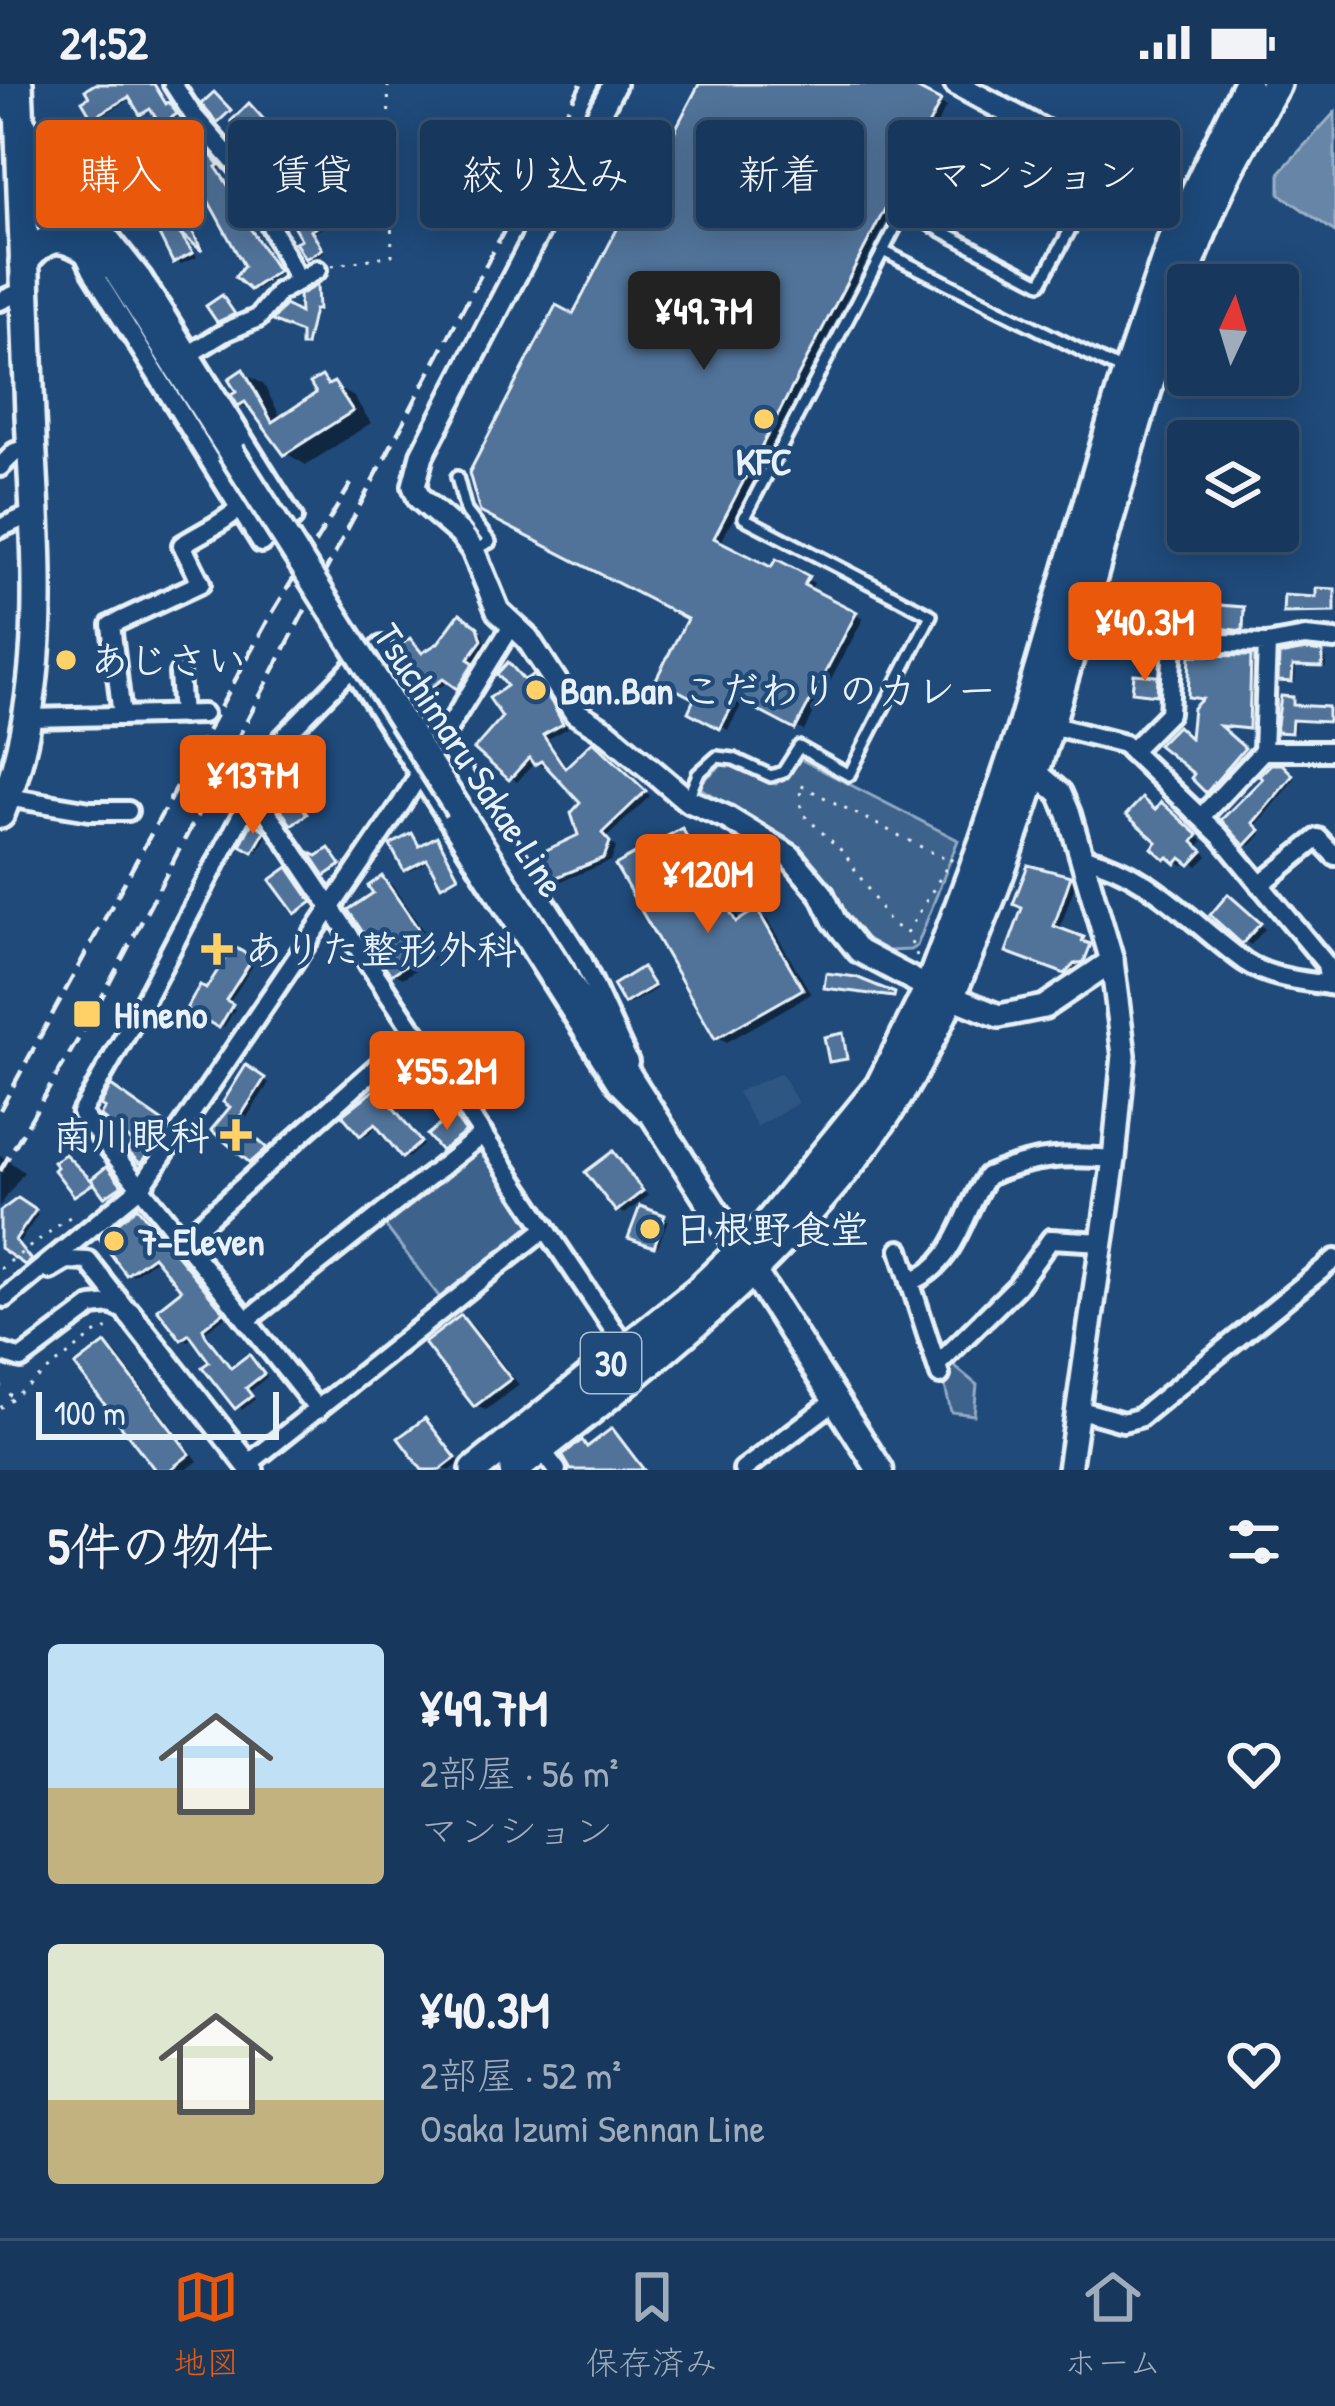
<!DOCTYPE html>
<html lang="ja">
<head>
<meta charset="utf-8">
<style>
	:root { --surface:#17385c; --page:#244365; --text:#f1f3f6; --muted:#9eacbb; --line:#365272; --accent:#ea580c }
	body { margin:0; font-family:"Patrick Hand","Klee One",sans-serif; background:var(--page); color:var(--text); height:100vh; display:flex; flex-direction:column; font-size:45px; white-space:nowrap }
	* { box-sizing:border-box; margin:0 }
	p { font-size:39px; color:var(--muted) }
	.icon { flex:none; width:66px; height:66px; fill:none; stroke:currentColor; stroke-width:2; stroke-linecap:round; stroke-linejoin:round }
	.map { position:relative; height:1386px; overflow:hidden }
	.side { display:flex; flex-direction:column; background:var(--surface); flex:1 }
	.side>* { flex:none }
	.banner { position:absolute; left:36px; top:36px; width:1263px; height:108px; display:flex; gap:24px }
	.needle { width:78px; rotate:4deg }
	.controls { position:absolute; left:1167px; top:180px; display:grid; gap:24px }
	.controls a { display:grid; place-items:center; width:132px; height:132px; border-radius:12px; background:var(--surface); box-shadow:0 6px 30px #0003,0 0 0 3px var(--line); font-size:60px }
	.scale { position:absolute; left:36px; bottom:30px; width:243px; box-sizing:border-box; padding-left:12px; border:6px solid #e8f1f8; border-top:0; font-size:33px; line-height:42px; white-space:nowrap; color:#e8f1f8; -webkit-text-stroke:9px #1f4a7a; paint-order:stroke }
	.price { position:absolute; translate:-50% -102px; padding:0 27px; border-radius:12px; background:var(--accent); color:#fff; font-size:39px; line-height:78px; filter:drop-shadow(0 3px 6px #0008) }
	.price::after { content:''; position:absolute; left:50%; top:72px; width:36px; height:27px; margin-left:-18px; background:inherit; clip-path:polygon(0 0,100% 0,50% 100%) }
	.price.selected { background:#222; color:#fff }
	ul { padding:0; list-style:none }
	li { display:flex; align-items:center; gap:36px; height:300px; padding:0 48px }
	li span { display:grid; place-items:center; flex:none; width:336px; height:240px; border-radius:12px; color:#555 }
	li>.icon { margin-inline-start:auto }
	span .icon { width:144px; height:144px; fill:#fffc; stroke-width:1 }
	li b { font-size:51px }
	h2 { display:flex; justify-content:space-between; align-items:center; height:144px; padding:0 48px; font-size:51px }
	.chip { padding:0 42px; border-radius:12px; background:var(--surface); box-shadow:0 6px 30px #0003,0 0 0 3px var(--line); font-size:42px; line-height:108px }
	.chip.selected { background:var(--accent); color:#fff }
	.status { display:flex; justify-content:space-between; align-items:center; height:84px; padding:0 60px; background:var(--surface); direction:ltr }
	.status svg { height:33px; fill:currentColor }
	.menu { display:flex; justify-content:space-around; align-items:center; height:168px; border-top:3px solid var(--line); background:var(--surface); font-size:33px; color:var(--muted) }
	.menu a { display:grid; justify-items:center; gap:6px }
	.menu .selected { color:var(--accent) }
	.map>svg:first-child { display:block }
	.built { fill:#2e5683 }
	.green { fill:#3c628c; stroke:#92aac2; stroke-width:3 }
	.water { fill:#6685a7; stroke:#9ab0c7; stroke-width:3 }
	.shadow { fill:#0007 }
	.building { fill:#517399; stroke:#e8f1f8; stroke-width:3 }
	.lines { fill:none; stroke-linecap:round; stroke-linejoin:round }
	.service-casing { stroke:#e8f1f8; stroke-width:18 }
	.minor-casing { stroke:#e8f1f8; stroke-width:26 }
	.tertiary-casing { stroke:#e8f1f8; stroke-width:30 }
	.secondary-casing { stroke:#e8f1f8; stroke-width:33 }
	.primary-casing { stroke:#e8f1f8; stroke-width:36 }
	.path { stroke:#e8f1f8; stroke-width:3; stroke-dasharray:3 9; stroke-linecap:butt }
	.service { stroke:#1f4a7a; stroke-width:9 }
	.minor { stroke:#1f4a7a; stroke-width:16 }
	.tertiary { stroke:#1f4a7a; stroke-width:21 }
	.secondary { stroke:#1f4a7a; stroke-width:24 }
	.primary { stroke:#1f4a7a; stroke-width:27 }
	.rail { stroke:#e8f1f8; stroke-width:4.5; stroke-dasharray:18 9; stroke-linecap:butt }
	.secondary-bridge-casing { stroke:#e8f1f8; stroke-width:33; stroke-linecap:butt }
	.secondary-bridge { stroke:#1f4a7a; stroke-width:24 }
	.poi-dot { fill:#ffd166; stroke:#1f4a7a; stroke-width:4.5 }
	.labels { text-anchor:middle; stroke-width:9; stroke-linejoin:round; paint-order:stroke }
	.shield { fill:#1f4a7a; stroke:#acbfd2; stroke-width:3 }
	.shield-label { font-size:36px; font-weight:bold; fill:#e8f1f8 }
	.poi-label { font-size:39px; font-weight:bold; fill:#e8f1f8; stroke:#1f4a7a; text-anchor:start }
	.street-label { font-size:39px; fill:#e8f1f8; stroke:#1f4a7a }
</style>
</head>
<body>
<div class="status"><b>21:52</b><svg viewBox="0 0 49 12"><path d="M0 12V9h3v3zM5 12V6h3v6zM10 12V3h3v9zM15 12V0h3v12zM26 1h20v11H26zM47 4h2v5h-2z"/></svg></div>
<div class="map">
<svg width="1335" height="1386" viewBox="0 0 1335 1386">
	<rect width="100%" height="100%" fill="#1f4a7a"/>
	<filter id="ink" filterUnits="userSpaceOnUse"><feTurbulence type="fractalNoise" baseFrequency=".00833" numOctaves="2"/><feDisplacementMap in="SourceGraphic" scale="24" xChannelSelector="R" yChannelSelector="G"/><feConvolveMatrix kernelMatrix="1 2 1 2 8 2 1 2 1" color-interpolation-filters="sRGB"/></filter>
	<g filter="url(#ink)">
		<!-- built -->
		<polygon class="built" points="781,989 798,1019 757,1043 737,1008"/>
		<!-- green -->
		<g class="green">
			<polygon points="800,675 958,756 917,862 910,866 888,867 845,842 791,760 697,702 724,679 776,700"/>
			<polygon points="481,1062 533,1142 440,1214 384,1140"/>
			<polygon points="948,1277 977,1301 974,1331 951,1328 940,1281"/>
		</g>
		<!-- water -->
		<polygon class="water" points="1335,28 1335,148 1280,110 1280,88"/>
		<!-- shadow -->
		<g class="shadow">
			<polygon points="102,0 156,0 168,23 179,32 173,36 199,74 210,71 221,84 218,86 250,138 248,140 280,189 256,206 239,193 248,182 154,26 142,29 133,14 98,34 94,32"/>
			<polygon points="703,0 902,0 946,23 720,460 773,488 777,479 814,499 810,507 863,535 804,647 744,616 728,646 692,627 698,615 691,534 575,234"/>
			<polygon points="254,25 291,68 313,111 318,113 323,122 318,125 327,141 313,149 324,168 311,175 307,173 290,99"/>
			<polygon points="153,69 159,72 203,164 179,145 197,173 181,180 175,177 140,106 126,116 120,112"/>
			<polygon points="317,204 320,226 316,226 308,262 304,260 303,235"/>
			<polygon points="243,289 263,300 282,335 321,310 322,295 354,313 371,339 306,381 286,369 256,329 240,320"/>
			<polygon points="461,533 483,549 486,559 472,580 477,584 464,606 450,597 433,607 428,604 411,558 424,571 441,561"/>
			<polygon points="1322,571 1326,573 1326,584 1296,582 1295,598 1285,597 1282,573"/>
			<polygon points="1250,575 1254,578 1252,645 1218,642 1247,668 1212,708 1193,659"/>
			<polygon points="509,582 526,598 533,594 540,598 558,626 568,644 548,655 568,685 600,665 650,712 606,754 616,764 611,777 559,798 553,794 582,752 584,719 547,679 543,683 535,678 517,698 478,665 506,634 511,603"/>
			<polygon points="1292,616 1296,624 1331,628 1331,638 1295,636 1294,649 1283,648"/>
			<polygon points="1286,686 1295,694 1255,743 1262,750 1250,762 1247,759 1266,695"/>
			<polygon points="1169,726 1203,757 1198,763 1208,772 1198,782 1189,776 1184,781 1167,773 1161,758"/>
			<polygon points="257,743 267,751 258,768 244,760"/>
			<polygon points="682,747 691,753 741,838 757,829 767,835 811,910 727,958 718,953"/>
			<polygon points="412,753 421,764 436,756 440,758 458,789 443,798 431,776 410,787 406,785"/>
			<polygon points="1030,784 1076,798 1059,847 1088,859 1072,891 1015,870"/>
			<polygon points="382,796 392,801 427,852 434,874 403,894 394,889"/>
			<polygon points="1235,818 1265,845 1251,861 1244,857"/>
			<polygon points="234,866 255,878 228,921 235,925 224,943 190,923 207,908"/>
			<polygon points="642,887 656,905 630,920 627,918"/>
			<polygon points="247,985 269,999 240,1044 270,1068 258,1079 215,1045 235,1022"/>
			<polygon points="405,990 419,1006 395,1026 423,1061 408,1074 379,1040 366,1052 362,1050"/>
			<polygon points="112,1006 169,1046 146,1080 131,1066 137,1057"/>
			<polygon points="457,1036 467,1050 446,1067 443,1065"/>
			<polygon points="613,1070 648,1112 624,1130 618,1126"/>
			<polygon points="0,1071 24,1088 0,1122"/>
			<polygon points="18,1117 38,1131 18,1160 31,1181 0,1160 0,1131"/>
			<polygon points="142,1129 226,1232 206,1247 210,1257 233,1286 254,1277 267,1293 249,1308 255,1315 242,1326 194,1252 188,1257 183,1254 186,1207 159,1173 133,1191 128,1188"/>
			<polygon points="664,1133 668,1136 658,1162 636,1155"/>
			<polygon points="461,1234 471,1240 519,1301 486,1326 476,1321"/>
			<polygon points="105,1263 115,1268 198,1377 186,1386 158,1386"/>
			<polygon points="426,1337 461,1379 451,1386 425,1386"/>
		</g>
		<!-- building -->
		<g class="building">
			<polygon points="95,0 154,0 166,20 169,18 177,30 171,34 197,71 206,65 219,81 216,83 239,118 249,136 246,138 278,187 250,206 235,193 244,182 198,98 150,25 140,31 129,13 92,34 82,17 89,13 85,6"/>
			<polygon points="699,0 908,0 941,17 714,454 771,483 776,475 809,492 804,501 857,528 795,646 736,615 720,645 688,628 694,615 656,595 687,535 480,428 469,389 556,221 573,230 627,126 611,117 650,41 672,52"/>
			<polygon points="214,8 231,26 217,39 201,20"/>
			<polygon points="249,19 288,62 311,109 315,107 321,120 316,123 325,139 311,146 322,165 305,175 295,158 301,155 293,141 298,138 277,102 285,98 231,37"/>
			<polygon points="153,65 202,167 178,147 193,169 173,179 135,102 118,115 110,104 115,91"/>
			<polygon points="317,201 318,226 314,226 306,262 301,262 301,249 272,237 285,221 300,229 299,211"/>
			<polygon points="222,211 235,230 217,238 206,222"/>
			<polygon points="243,285 272,338 316,309 310,299 322,292 328,301 334,298 353,327 284,371 245,318 238,322 231,311 236,308 228,295"/>
			<polygon points="1316,504 1335,505 1335,528 1283,529 1284,511 1316,513"/>
			<polygon points="1179,518 1244,523 1243,547 1178,539"/>
			<polygon points="460,529 478,543 482,556 468,575 474,579 457,605 443,595 426,607 398,563 410,554 422,569 438,559"/>
			<polygon points="1306,566 1323,568 1322,583 1293,582 1292,598 1278,597 1279,571"/>
			<polygon points="1190,571 1251,572 1249,645 1220,642 1245,664 1206,709 1191,694 1194,690 1158,661 1177,642 1190,654 1193,624 1202,615 1188,613"/>
			<polygon points="508,578 524,596 533,591 552,619 563,640 543,651 565,684 593,657 646,707 602,749 610,758 604,774 550,796 538,770 578,751 571,729 580,719 541,677 534,681 529,674 509,696 474,665 502,633 489,614 507,602 497,590"/>
			<polygon points="1134,590 1158,592 1157,611 1132,608"/>
			<polygon points="1281,612 1293,613 1293,621 1328,623 1328,638 1292,636 1291,649 1276,648"/>
			<polygon points="1271,680 1282,680 1293,691 1253,739 1260,746 1245,762 1221,736 1262,695 1259,692"/>
			<polygon points="295,713 307,730 291,741 280,724"/>
			<polygon points="1142,714 1155,726 1161,718 1198,751 1193,758 1203,767 1190,781 1181,774 1176,780 1168,773 1165,776 1152,764 1157,758 1126,731"/>
			<polygon points="253,737 265,747 253,768 240,761"/>
			<polygon points="682,744 736,838 757,825 803,905 715,955 615,781"/>
			<polygon points="412,749 419,762 437,752 458,792 441,802 427,775 404,787 390,761"/>
			<polygon points="329,764 341,781 325,792 309,768 317,772"/>
			<polygon points="1028,781 1071,792 1054,842 1084,853 1082,857 1091,860 1084,878 1074,880 1065,890 1006,868 1022,824 1013,820"/>
			<polygon points="288,783 312,818 295,830 270,796"/>
			<polygon points="382,792 417,843 426,868 391,891 348,826 373,809 368,802"/>
			<polygon points="1228,810 1261,839 1242,860 1210,831"/>
			<polygon points="233,862 253,874 226,916 233,920 219,944 186,925 200,901 206,905"/>
			<polygon points="642,883 654,902 624,920 613,901"/>
			<polygon points="826,889 856,893 895,909 894,913 824,904"/>
			<polygon points="843,949 847,975 829,978 824,953"/>
			<polygon points="246,981 265,994 237,1038 267,1064 250,1079 211,1046 230,1023 223,1018"/>
			<polygon points="401,985 417,1003 393,1023 421,1058 402,1074 375,1040 360,1052 342,1031"/>
			<polygon points="111,1002 167,1041 141,1080 127,1067 133,1058 100,1032 105,1024 100,1021"/>
			<polygon points="453,1030 466,1048 441,1067 427,1051"/>
			<polygon points="613,1067 643,1107 616,1128 585,1088"/>
			<polygon points="65,1070 94,1099 74,1112 54,1086 57,1083 53,1078"/>
			<polygon points="107,1082 122,1101 104,1113 91,1095"/>
			<polygon points="18,1114 36,1126 15,1156 31,1176 25,1181 0,1164 0,1127"/>
			<polygon points="640,1122 665,1131 654,1163 628,1154"/>
			<polygon points="137,1123 224,1228 203,1244 206,1252 231,1284 249,1270 264,1290 246,1304 252,1312 235,1325 202,1283 209,1278 189,1250 181,1256 157,1225 181,1206 153,1172 126,1191 99,1154"/>
			<polygon points="461,1231 511,1295 474,1323 424,1259"/>
			<polygon points="105,1259 190,1370 170,1386 155,1386 75,1282"/>
			<polygon points="425,1334 456,1374 440,1386 422,1386 398,1354"/>
			<polygon points="612,1344 644,1386 571,1386 562,1371 582,1356 587,1363"/>
		</g>
		<g class="lines">
			<!-- service casing -->
			<g class="service-casing">
				<g id="service">
					<polyline points="883,167 1122,287"/>
					<polyline points="457,393 466,427 490,458 473,466"/>
					<polyline points="688,714 698,690 717,673 734,675 771,692 783,688 799,663 849,691 931,531 744,434 904,127 1041,199 1105,81"/>
				</g>
			</g>
			<!-- minor casing -->
			<g class="minor-casing">
				<g id="minor">
					<polyline points="173,0 193,31 246,92 298,197"/>
					<polygon points="85,139 111,154 142,193 293,434 261,459 92,187 80,162"/>
					<polyline points="0,217 25,206"/>
					<polyline points="191,269 227,247 258,234 279,208 317,186"/>
					<polyline points="0,383 15,368 32,362"/>
					<polyline points="0,444 34,429"/>
					<polyline points="1267,560 1305,553 1335,556"/>
					<polyline points="352,584 616,1000 645,1029"/>
					<polyline points="179,590 182,631"/>
					<path d="M122 632 111 541 201 499 182 461C204 447 219 442 240 424"/>
					<polyline points="30,634 203,630"/>
					<polyline points="1050,641 1124,660 1220,752 1326,880 1329,901"/>
					<polyline points="1131,667 1169,629 1173,558 1267,560 1263,667"/>
					<polyline points="253,707 627,1266"/>
					<polyline points="7,713 90,727 128,727"/>
					<polyline points="1201,733 1263,667 1335,667"/>
					<path d="M1082 773C1148 786 1193 841 1245 878 1270 895 1306 897 1335 902"/>
					<polyline points="1260,801 1318,754 1335,772"/>
					<polyline points="184,1155 416,948"/>
					<polyline points="900,1166 940,1291"/>
					<polyline points="50,1186 67,1176 88,1177 129,1229"/>
					<path d="M910 1198C957 1181 962 1128 987 1092 1034 1072 1065 1071 1114 1075"/>
					<polyline points="5,1214 142,1102 401,720 511,543"/>
					<polyline points="247,1236 483,1050"/>
					<polyline points="0,1268 21,1275 92,1222 111,1220 128,1228"/>
					<polyline points="937,1281 1017,1202 1051,1155 1102,1158"/>
					<polyline points="1077,1325 1123,1338 1139,1334 1335,1175"/>
					<polyline points="318,1326 81,1029 134,936 281,656 352,584 382,562 582,875 629,978"/>
					<polyline points="541,1365 557,1386"/>
					<polyline points="248,1380 546,1144"/>
					<polyline points="743,1386 836,1316"/>
				</g>
			</g>
			<!-- tertiary casing -->
			<g class="tertiary-casing">
				<g id="tertiary">
					<polyline points="614,0 422,371 414,402 419,414 461,450 473,466 498,527 527,554 576,629 608,649 687,716 726,733 790,772 822,810 834,836 859,867 929,904 999,932 1044,923 1112,877"/>
					<polyline points="956,0 1199,130"/>
					<polyline points="1035,688 1060,709 1069,730 1112,877 1124,971 1114,1075 1069,1386"/>
					<polyline points="129,1229 252,1386"/>
				</g>
			</g>
			<!-- secondary casing -->
			<g class="secondary-casing">
				<g id="secondary">
					<polyline points="0,4 231,368"/>
					<polyline points="458,725 880,1386"/>
				</g>
			</g>
			<!-- primary casing -->
			<g class="primary-casing">
				<g id="primary">
					<path d="M24 178C56 136 75 160 111 181"/>
					<path d="M0 730C52 602 36 466 30 331 26 220 23 110 18 0"/>
					<polyline points="475,1386 698,1207 766,1142 880,1002 929,904 984,757 1020,650 1122,304 1172,157 1247,0"/>
					<path d="M514 1386C647 1282 783 1178 881 1038 932 966 963 884 995 802 1077 585 1120 353 1206 137 1224 89 1251 45 1276 0"/>
				</g>
			</g>
			<!-- path -->
			<g class="path">
				<polyline points="332,182 392,171 388,0"/>
				<polyline points="907,849 952,774 941,773 800,701 801,723 806,733 845,770 890,839 907,849 918,874"/>
				<polyline points="0,1185 71,1132 75,1136"/>
				<polyline points="0,1301 12,1313"/>
				<polyline points="0,1324 101,1245 115,1245"/>
			</g>
			<!-- service -->
			<use href="#service" class="service"/>
			<!-- minor -->
			<use href="#minor" class="minor"/>
			<!-- tertiary -->
			<use href="#tertiary" class="tertiary"/>
			<!-- secondary -->
			<use href="#secondary" class="secondary"/>
			<!-- primary -->
			<use href="#primary" class="primary"/>
			<!-- rail -->
			<g class="rail">
				<polyline points="0,1026 268,536 351,400"/>
				<polyline points="0,1087 92,932 581,0"/>
			</g>
			<!-- secondary-bridge casing -->
			<g class="secondary-bridge-casing">
				<polyline id="secondary-bridge" points="231,368 458,725"/>
			</g>
			<!-- secondary-bridge -->
			<use href="#secondary-bridge" class="secondary-bridge"/>
		</g>
	</g>
	<!-- markers -->
	<g class="poi-dot">
		<circle cx="764" cy="335" r="12"/>
		<circle cx="66" cy="576" r="12"/>
		<circle cx="536" cy="606" r="12"/>
		<path d="M211 847h12v12h12v12h-12v12h-12v-12h-12v-12h12z"/>
		<rect x="72" y="915" width="30" height="30" rx="6"/>
		<path d="M230 1033h12v12h12v12h-12v12h-12v-12h-12v-12h12z"/>
		<circle cx="650" cy="1145" r="12"/>
		<circle cx="114" cy="1157" r="12"/>
	</g>
	<g class="labels">
		<!-- shield labels -->
		<rect class="shield" x="581" y="1249" width="60" height="60" rx="9"/>
		<g class="shield-label">
			<text x="611" y="1292">30</text>
		</g>
		<!-- poi labels -->
		<g class="poi-label">
			<text x="764" y="391" text-anchor="middle">KFC</text>
			<text x="90" y="590">あじさい</text>
			<text x="560" y="620">Ban.Ban こだわりのカレー</text>
			<text x="244" y="879">ありた整形外科</text>
			<text x="114" y="944">Hineno</text>
			<text x="209" y="1065" text-anchor="end">南川眼科</text>
			<text x="674" y="1159">日根野食堂</text>
			<text x="138" y="1171">7-Eleven</text>
		</g>
		<!-- street labels -->
		<g class="street-label">
			<text transform="translate(470 676) rotate(57)" y="14">Tsuchimaru Sakae Line</text>
		</g>
	</g>
</svg>
<div class="controls">
<a><svg class="needle" viewBox="-14 -14 28 28"><path d="M0-13l5 13h-10z" fill="#e53935"/><path d="M0 13l5-13h-10z" fill="#9eacbb"/></svg></a>
<a><svg class="icon" aria-label="layers" viewBox="0 0 24 24"><path d="M12 4l9 5-9 5-9-5zM3 14l9 5 9-5"/></svg></a>
</div>
<div class="scale">100 m</div>
<b class="price selected" style="left:704px;top:289px">¥49.7M</b>
<b class="price" style="left:1145px;top:600px">¥40.3M</b>
<b class="price" style="left:253px;top:753px">¥137M</b>
<b class="price" style="left:708px;top:852px">¥120M</b>
<b class="price" style="left:447px;top:1049px">¥55.2M</b>
<div class="banner">
<a class="chip selected">購入</a>
<a class="chip">賃貸</a>
<a class="chip">絞り込み</a>
<a class="chip">新着</a>
<a class="chip">マンション</a>
</div>
</div>
<section class="side">
<h2>5件の物件<svg class="icon" aria-label="filters" viewBox="0 0 24 24"><path d="M4 7h16M4 17h16"/><circle cx="9" cy="7" r="2"/><circle cx="15" cy="17" r="2"/></svg></h2>
<ul>
<li><span style="background:linear-gradient(#bfe0f5 60%,#c2b280 0)"><svg class="icon" aria-label="home" viewBox="0 0 24 24"><path d="M3 11l9-7 9 7M6 9v11h12V9"/></svg></span><div><b>¥49.7M</b><p>2部屋 · 56 m²</p><p>マンション</p></div><svg class="icon" aria-label="heart" viewBox="0 0 24 24"><path d="M12 20l-8-8c-3-5 5-10 8-4 3-6 11-1 8 4z"/></svg></li>
<li><span style="background:linear-gradient(#dfe7d0 65%,#c2b280 0)"><svg class="icon" aria-label="home" viewBox="0 0 24 24"><path d="M3 11l9-7 9 7M6 9v11h12V9"/></svg></span><div><b>¥40.3M</b><p>2部屋 · 52 m²</p><p>Osaka Izumi Sennan Line</p></div><svg class="icon" aria-label="heart" viewBox="0 0 24 24"><path d="M12 20l-8-8c-3-5 5-10 8-4 3-6 11-1 8 4z"/></svg></li>
</ul>
</section>
<nav class="menu">
<a class="selected"><svg class="icon" aria-label="map" viewBox="0 0 24 24"><path d="M3 6l6-2 6 2 6-2v14l-6 2-6-2-6 2zM9 4v14M15 6v14"/></svg>地図</a>
<a><svg class="icon" aria-label="saved" viewBox="0 0 24 24"><path d="M7 4h10v16l-5-4-5 4z"/></svg>保存済み</a>
<a><svg class="icon" aria-label="home" viewBox="0 0 24 24"><path d="M3 11l9-7 9 7M6 9v11h12V9"/></svg>ホーム</a>
</nav>
</body>
</html>
